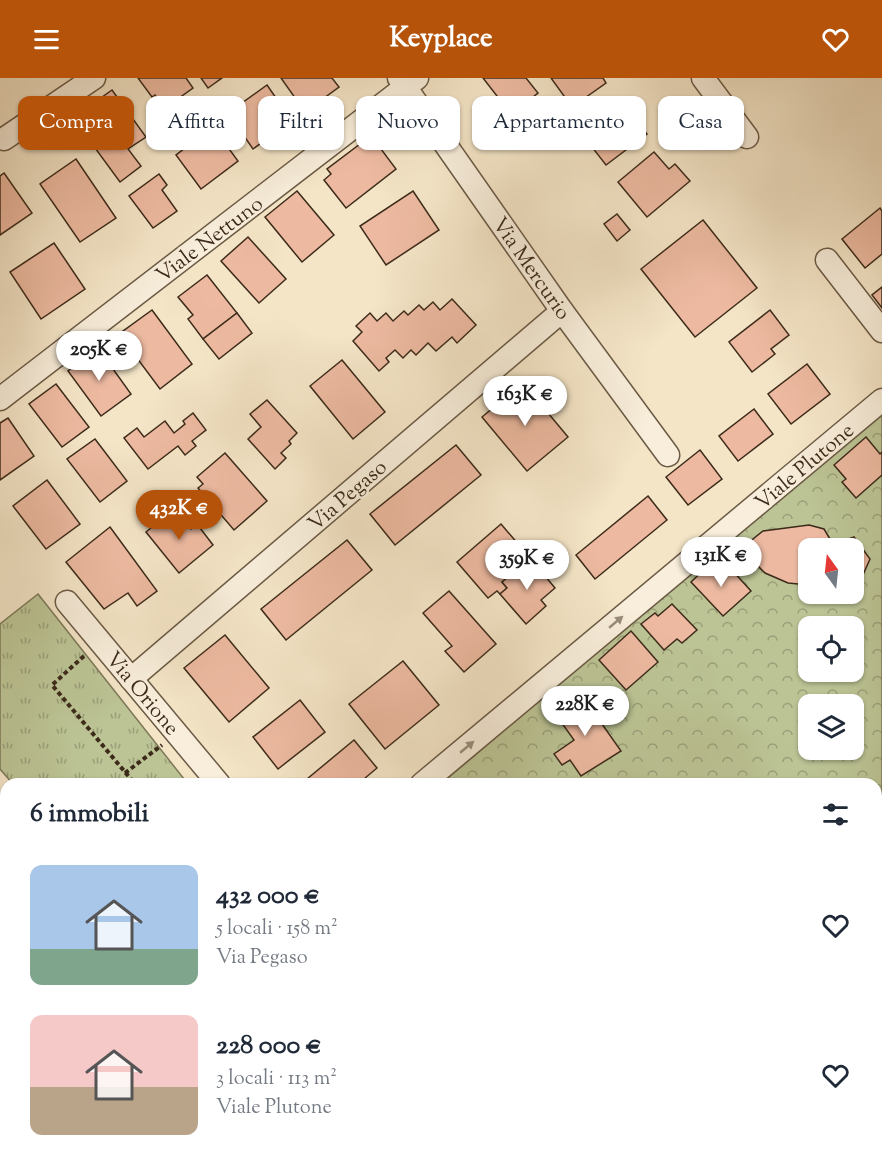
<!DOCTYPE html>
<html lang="it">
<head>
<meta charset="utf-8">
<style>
	:root { --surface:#fff; --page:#f6f6f7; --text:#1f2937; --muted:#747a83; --accent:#b45309 }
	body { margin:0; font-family:"Sorts Mill Goudy",serif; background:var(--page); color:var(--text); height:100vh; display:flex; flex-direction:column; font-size:22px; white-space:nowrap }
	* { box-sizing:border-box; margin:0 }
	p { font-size:20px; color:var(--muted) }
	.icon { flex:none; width:33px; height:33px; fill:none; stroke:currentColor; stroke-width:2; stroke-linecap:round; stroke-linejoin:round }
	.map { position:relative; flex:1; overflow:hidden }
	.sheet { position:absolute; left:0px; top:700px; width:882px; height:386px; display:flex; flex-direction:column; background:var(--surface); border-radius:18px 18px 0 0; box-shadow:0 2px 4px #0004 }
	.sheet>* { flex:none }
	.hud { position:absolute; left:18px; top:18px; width:846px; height:54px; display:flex; gap:12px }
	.needle { width:39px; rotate:345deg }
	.controls { position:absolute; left:798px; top:460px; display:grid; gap:12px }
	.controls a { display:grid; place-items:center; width:66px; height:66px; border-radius:12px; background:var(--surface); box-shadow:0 2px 4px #0004; font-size:30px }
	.price { position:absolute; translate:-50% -51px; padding:0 14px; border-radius:21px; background:#fff; color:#222; font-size:20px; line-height:39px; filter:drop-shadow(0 2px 3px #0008) }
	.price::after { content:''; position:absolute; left:50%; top:36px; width:18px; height:14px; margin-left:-9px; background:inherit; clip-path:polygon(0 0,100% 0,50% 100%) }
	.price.on { background:var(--accent); color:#fff }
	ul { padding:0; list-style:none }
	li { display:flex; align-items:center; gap:18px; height:150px; padding:0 30px }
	li span { display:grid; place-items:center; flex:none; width:168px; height:120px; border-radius:12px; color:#555 }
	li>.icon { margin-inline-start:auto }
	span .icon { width:72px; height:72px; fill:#fffc; stroke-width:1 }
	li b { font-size:26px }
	h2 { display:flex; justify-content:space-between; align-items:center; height:72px; padding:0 30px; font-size:26px }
	.chip { padding:0 21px; border-radius:12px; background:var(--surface); box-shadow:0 2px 4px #0004; font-size:21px; line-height:54px }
	.chip.on { background:var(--accent); color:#fff }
	header { display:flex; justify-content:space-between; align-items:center; height:78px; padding:0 30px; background:var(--accent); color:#fff; font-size:27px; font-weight:700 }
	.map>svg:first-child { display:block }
	.grass { fill:url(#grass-tufts); stroke:#7c7858; stroke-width:1.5 }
	.forest { fill:url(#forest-crowns); stroke:#7c7858; stroke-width:1.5; fill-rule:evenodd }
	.building { fill:#edbaa1; stroke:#3d2b1a; stroke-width:1.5 }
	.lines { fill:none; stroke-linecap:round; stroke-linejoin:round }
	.minor-casing { stroke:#6b5a45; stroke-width:25 }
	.tertiary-casing { stroke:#6b5a45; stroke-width:29 }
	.path { stroke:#3d2b1a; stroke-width:4; stroke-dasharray:4.5 3; stroke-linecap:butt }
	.minor { stroke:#f8eedb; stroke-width:22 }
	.tertiary { stroke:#f8eedb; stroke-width:27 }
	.oneway { fill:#9a8c7a }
	.labels { text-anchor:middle; stroke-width:5; stroke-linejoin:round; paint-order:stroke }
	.street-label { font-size:21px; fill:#3d2b1a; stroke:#f8eedb }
</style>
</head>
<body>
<header><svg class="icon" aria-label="menu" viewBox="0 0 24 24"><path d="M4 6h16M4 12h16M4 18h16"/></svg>Keyplace<svg class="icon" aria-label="heart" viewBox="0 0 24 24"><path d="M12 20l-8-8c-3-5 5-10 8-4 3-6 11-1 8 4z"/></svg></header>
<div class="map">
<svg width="882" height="1085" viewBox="0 0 882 1085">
	<defs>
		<pattern id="grass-tufts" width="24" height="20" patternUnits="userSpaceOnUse" patternTransform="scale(1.5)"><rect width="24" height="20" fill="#bcc495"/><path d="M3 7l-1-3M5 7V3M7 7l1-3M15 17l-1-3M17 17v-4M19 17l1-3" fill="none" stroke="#9a9f79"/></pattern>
		<pattern id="forest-crowns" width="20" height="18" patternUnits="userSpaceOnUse" patternTransform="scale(1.5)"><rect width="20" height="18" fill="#bcc495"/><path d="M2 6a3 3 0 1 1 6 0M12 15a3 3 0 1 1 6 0" fill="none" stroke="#9a9f79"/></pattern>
	</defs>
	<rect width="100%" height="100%" fill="#f4e5c7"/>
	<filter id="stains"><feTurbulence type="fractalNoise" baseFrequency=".00333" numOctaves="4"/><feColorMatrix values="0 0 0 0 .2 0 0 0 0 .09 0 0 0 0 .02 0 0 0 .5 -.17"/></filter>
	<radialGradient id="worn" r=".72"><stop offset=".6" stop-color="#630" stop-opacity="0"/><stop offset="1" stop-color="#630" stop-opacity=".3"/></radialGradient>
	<!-- grass -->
	<polygon class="grass" points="38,516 188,706 13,706 0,691 0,546"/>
	<!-- forest -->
	<path class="forest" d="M882 330V1085H0V1043L6 1041V1080H876V706H441ZM808 471H854V516H808ZM808 549H854V594H808ZM808 627H854V672H808Z"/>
	<!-- building -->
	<g class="building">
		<polygon points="138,0 186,0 193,10 182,18 185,22 167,34 155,17 152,19"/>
		<polygon points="201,0 222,0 208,10"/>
		<polygon points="281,0 332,0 339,9 305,34"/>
		<polygon points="483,0 526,0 538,15 511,36"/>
		<polygon points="551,0 603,0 606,5 572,29"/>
		<polygon points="267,7 292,43 253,71 228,35"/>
		<polygon points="112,12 146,59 128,71 141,88 120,104 73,40"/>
		<polygon points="618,27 632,45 636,41 647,56 606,87 581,55"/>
		<polygon points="213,49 238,83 201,111 176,77"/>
		<polygon points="364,63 368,68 375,63 396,91 346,130 324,102 331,96 327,91"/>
		<polygon points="654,74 669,91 675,86 690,103 647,139 618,104"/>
		<polygon points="76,81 116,140 80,164 40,106"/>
		<polygon points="4,95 32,135 0,157 0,98"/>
		<polygon points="159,96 167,107 162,112 177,133 153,150 129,118"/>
		<polygon points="297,113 334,157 302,184 265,139"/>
		<polygon points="413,113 439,152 386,187 360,148"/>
		<polygon points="880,130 882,133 882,176 865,190 842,161"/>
		<polygon points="617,136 630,152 617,163 604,146"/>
		<polygon points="703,142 757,210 695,259 641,191"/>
		<polygon points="248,159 286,201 259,225 221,183"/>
		<polygon points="54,165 85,211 41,241 10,194"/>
		<polygon points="207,197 237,235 203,261 188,241 193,237 178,219"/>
		<polygon points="882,209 882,230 872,217"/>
		<polygon points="452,221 476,247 457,265 452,259 436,273 428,265 416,277 411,272 403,280 395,272 386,280 389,284 379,293 353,263 362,254 356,248 370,235 377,243 386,235 393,243 404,233 408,237 419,227 424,232 433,224 440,232"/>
		<polygon points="152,232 192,286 160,311 119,256"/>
		<polygon points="770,232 789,257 771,271 775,276 752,294 729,264"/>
		<polygon points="237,235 252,255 219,281 203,261"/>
		<polygon points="98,270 131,316 101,338 68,293"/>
		<polygon points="342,282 385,334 353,361 310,308"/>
		<polygon points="807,286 830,316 791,346 768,316"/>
		<polygon points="523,305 568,359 527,393 482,339"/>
		<polygon points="56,306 89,349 62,369 29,326"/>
		<polygon points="267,322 297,355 289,363 291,366 281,375 286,380 275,391 248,361 261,349 250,336"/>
		<polygon points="754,331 773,356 738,383 719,358"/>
		<polygon points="193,335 206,352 192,363 196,368 185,377 178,368 148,391 124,360 137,350 144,359 165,343 174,355 185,346 183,343"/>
		<polygon points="8,340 34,378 0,402 0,345"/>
		<polygon points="866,359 880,376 882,374 882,397 856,420 842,404 846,401 834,387"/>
		<polygon points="95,361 127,403 100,424 67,381"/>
		<polygon points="456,367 481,397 395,467 370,436"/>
		<polygon points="700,372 722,401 688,427 666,399"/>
		<polygon points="225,375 267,423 234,452 198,410 203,406 197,399"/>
		<polygon points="47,402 80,446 46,471 13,428"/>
		<polygon points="648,418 667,442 595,501 576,477"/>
		<polygon points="174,431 191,451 197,446 213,467 179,495 146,454"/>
		<polygon points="501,446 530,480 502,504 507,510 500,516 497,513 488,520 457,484"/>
		<polygon points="809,447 824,451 830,461 828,471 808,471 808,507 788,505 765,495 749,479 747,472 753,461 763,453"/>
		<polygon points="110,449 157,513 137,528 128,515 104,531 66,484"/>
		<polygon points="854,459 870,481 862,499 854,505 854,471 828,471 828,469"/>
		<polygon points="347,462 372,492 286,562 261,531"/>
		<polygon points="530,480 555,510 541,522 546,528 526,546 500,516 507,510 502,504"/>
		<polygon points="713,483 725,496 731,491 751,513 723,538 691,504"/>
		<polygon points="449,513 496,566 464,594 445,573 452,568 423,535"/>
		<polygon points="672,526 697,552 682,565 677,561 664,572 641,546 655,535 658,538"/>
		<polygon points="631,553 658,584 626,612 599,582"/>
		<polygon points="225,557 269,610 229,644 184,590"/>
		<polygon points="403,583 439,627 385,671 349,626"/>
		<polygon points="581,616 621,673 581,698 570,682 562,687 554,676 574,662 554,634"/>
		<polygon points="300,622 325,654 278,691 253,659"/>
		<polygon points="354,662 377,690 358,706 301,706"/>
		<polygon points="4,731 6,734 6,769 0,774 0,734"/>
		<polygon points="1,813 6,820 6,850 0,855"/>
		<polygon points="280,1080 350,1080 344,1085 284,1085"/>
	</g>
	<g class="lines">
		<!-- minor casing -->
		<g class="minor-casing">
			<g id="minor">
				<polyline points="399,0 562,233 668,377"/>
				<polyline points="703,0 747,59"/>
				<polyline points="4,61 94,0"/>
				<polyline points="827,182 882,253"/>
				<polyline points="0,321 417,0"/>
				<polyline points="67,524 219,706"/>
				<polyline points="131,601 562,233"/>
				<polyline points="422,706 882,322"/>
				<polyline points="440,1085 447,1080"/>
			</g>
		</g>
		<!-- tertiary casing -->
		<g class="tertiary-casing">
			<g id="tertiary">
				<polyline points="0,918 6,926"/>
				<polyline points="127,1080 131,1085"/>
			</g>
		</g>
		<!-- path -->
		<g class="path">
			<polyline points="84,578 52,607 135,706"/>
			<polyline points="125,695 162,667"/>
		</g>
		<!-- minor -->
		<use href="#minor" class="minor"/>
		<!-- tertiary -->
		<use href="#tertiary" class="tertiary"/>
	</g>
	<!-- one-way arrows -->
	<defs><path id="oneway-solid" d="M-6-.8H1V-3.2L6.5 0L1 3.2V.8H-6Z" transform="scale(1.5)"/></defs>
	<g class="oneway">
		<use href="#oneway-solid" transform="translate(616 544) rotate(-40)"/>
		<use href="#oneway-solid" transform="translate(467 669) rotate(-40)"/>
	</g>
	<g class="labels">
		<!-- street labels -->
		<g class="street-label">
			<text transform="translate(209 161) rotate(-37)" y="7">Viale Nettuno</text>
			<text transform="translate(532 190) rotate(55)" y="7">Via Mercurio</text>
			<text transform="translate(804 388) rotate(-40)" y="7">Viale Plutone</text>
			<text transform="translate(347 417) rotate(-41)" y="7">Via Pegaso</text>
			<text transform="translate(143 615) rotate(50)" y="7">Via Orione</text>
		</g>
	</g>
	<rect width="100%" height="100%" filter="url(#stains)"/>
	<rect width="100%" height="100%" fill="url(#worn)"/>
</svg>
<div class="controls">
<a><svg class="needle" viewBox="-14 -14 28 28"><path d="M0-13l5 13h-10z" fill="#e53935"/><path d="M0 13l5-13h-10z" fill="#747a83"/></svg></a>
<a><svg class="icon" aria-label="locate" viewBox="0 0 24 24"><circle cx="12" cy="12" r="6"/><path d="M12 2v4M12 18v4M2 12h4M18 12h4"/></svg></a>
<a><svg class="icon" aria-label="layers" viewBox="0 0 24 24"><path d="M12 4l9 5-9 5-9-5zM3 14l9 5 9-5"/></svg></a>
</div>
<b class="price" style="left:99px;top:304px">205K €</b>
<b class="price" style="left:525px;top:349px">163K €</b>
<b class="price on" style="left:179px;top:463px">432K €</b>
<b class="price" style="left:721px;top:510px">131K €</b>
<b class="price" style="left:527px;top:513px">359K €</b>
<b class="price" style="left:585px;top:659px">228K €</b>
<div class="hud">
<a class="chip on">Compra</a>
<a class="chip">Affitta</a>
<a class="chip">Filtri</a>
<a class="chip">Nuovo</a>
<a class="chip">Appartamento</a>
<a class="chip">Casa</a>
</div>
<section class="sheet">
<h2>6 immobili<svg class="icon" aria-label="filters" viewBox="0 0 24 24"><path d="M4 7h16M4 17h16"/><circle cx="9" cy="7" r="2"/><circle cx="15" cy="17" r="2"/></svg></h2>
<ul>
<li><span style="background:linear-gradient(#a9c7e8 70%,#7fa58c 0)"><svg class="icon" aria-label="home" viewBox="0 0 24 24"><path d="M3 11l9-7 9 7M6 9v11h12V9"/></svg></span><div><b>432 000 €</b><p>5 locali · 158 m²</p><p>Via Pegaso</p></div><svg class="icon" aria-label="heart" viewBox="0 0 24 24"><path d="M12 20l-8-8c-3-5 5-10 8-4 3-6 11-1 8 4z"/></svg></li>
<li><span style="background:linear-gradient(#f6c9c9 60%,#b9a48a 0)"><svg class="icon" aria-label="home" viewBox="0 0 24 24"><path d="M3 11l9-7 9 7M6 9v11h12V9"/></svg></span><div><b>228 000 €</b><p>3 locali · 113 m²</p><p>Viale Plutone</p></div><svg class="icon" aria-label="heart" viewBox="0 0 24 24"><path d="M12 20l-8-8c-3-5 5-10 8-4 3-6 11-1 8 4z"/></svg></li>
</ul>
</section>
</div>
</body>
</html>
